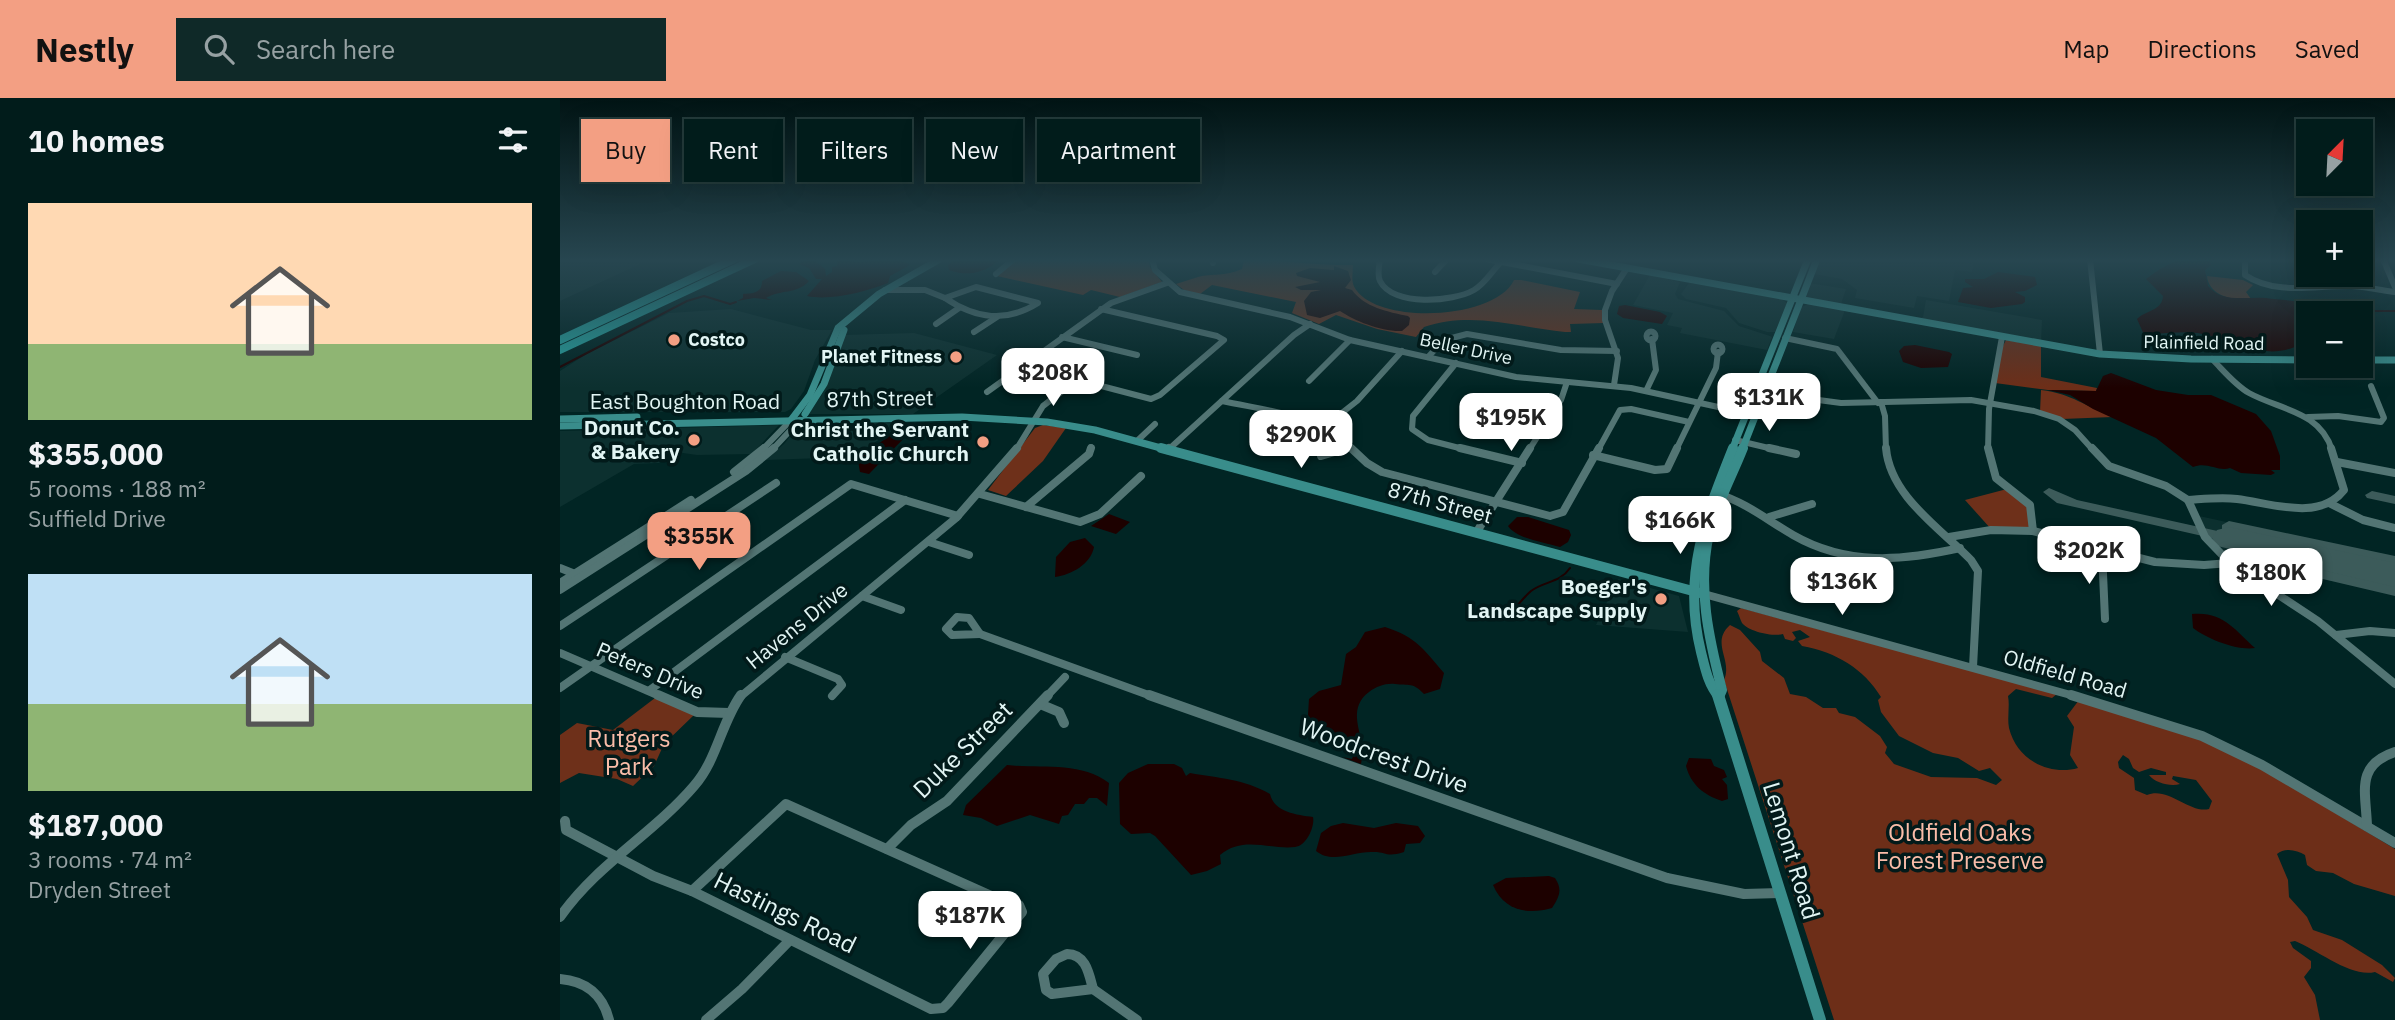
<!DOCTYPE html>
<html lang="en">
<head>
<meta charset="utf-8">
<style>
	:root { --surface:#011c1b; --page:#0f2928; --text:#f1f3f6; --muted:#96a1a3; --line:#233a3a; --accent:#f39f83 }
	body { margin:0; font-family:"IBM Plex Sans",sans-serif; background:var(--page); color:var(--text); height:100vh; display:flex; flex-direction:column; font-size:26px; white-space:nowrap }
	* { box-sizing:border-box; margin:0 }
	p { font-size:23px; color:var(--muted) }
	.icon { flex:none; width:38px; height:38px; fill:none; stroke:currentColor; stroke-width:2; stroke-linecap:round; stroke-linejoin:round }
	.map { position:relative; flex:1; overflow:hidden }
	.side { display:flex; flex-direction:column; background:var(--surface); width:560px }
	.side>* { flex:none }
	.banner { position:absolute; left:21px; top:21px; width:665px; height:63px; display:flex; gap:14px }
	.needle { width:46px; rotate:24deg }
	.buttons { position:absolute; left:1736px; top:21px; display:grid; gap:14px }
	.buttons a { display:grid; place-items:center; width:77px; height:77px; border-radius:0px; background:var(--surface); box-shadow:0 7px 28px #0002,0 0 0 2px var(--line); font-size:35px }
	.price { position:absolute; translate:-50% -60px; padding:0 16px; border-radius:14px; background:#fff; color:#222; font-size:23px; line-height:46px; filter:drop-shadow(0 2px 4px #0008) }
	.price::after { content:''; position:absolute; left:50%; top:42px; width:21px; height:16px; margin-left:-10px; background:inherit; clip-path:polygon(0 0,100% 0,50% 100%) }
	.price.active { background:var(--accent); color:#111 }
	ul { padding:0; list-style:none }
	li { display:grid; align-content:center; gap:14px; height:371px; padding:0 28px }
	li span { display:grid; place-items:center; height:217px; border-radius:0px; color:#555 }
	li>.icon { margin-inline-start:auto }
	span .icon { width:126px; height:126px; fill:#fffc; stroke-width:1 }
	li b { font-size:30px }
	h2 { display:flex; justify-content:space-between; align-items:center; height:84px; padding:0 28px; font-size:30px }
	.chip { padding:0 24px; border-radius:0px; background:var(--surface); box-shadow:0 7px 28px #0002,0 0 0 2px var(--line); font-size:24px; line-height:63px }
	.chip.active { background:var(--accent); color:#111 }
	header { display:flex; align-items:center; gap:42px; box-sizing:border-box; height:98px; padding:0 35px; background:var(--accent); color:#111 }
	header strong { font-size:33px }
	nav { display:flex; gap:38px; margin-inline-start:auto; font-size:24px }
	.search { width:490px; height:63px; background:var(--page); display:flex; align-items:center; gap:18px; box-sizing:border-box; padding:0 24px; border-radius:0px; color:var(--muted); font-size:26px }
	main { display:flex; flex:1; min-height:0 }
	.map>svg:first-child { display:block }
	.built { fill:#0c302f }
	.green { fill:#6e301a }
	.forest { fill:#6d2e18; fill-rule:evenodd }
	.water { fill:#1d0100 }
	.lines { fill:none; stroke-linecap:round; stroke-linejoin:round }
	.stream { stroke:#1d0100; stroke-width:2 }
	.taxiway { fill:#3c5b5a; fill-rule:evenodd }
	.runway { fill:#3c5b5a; fill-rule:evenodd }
	.minor-far2 { stroke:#537574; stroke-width:6 }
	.minor-far1 { stroke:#537574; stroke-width:8 }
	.minor { stroke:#537574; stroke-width:10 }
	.major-far2 { stroke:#398d8b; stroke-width:7 }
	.major-far1 { stroke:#398d8b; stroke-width:10 }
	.major { stroke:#398d8b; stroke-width:12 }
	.highway { stroke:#289d9b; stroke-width:8 }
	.poi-dot { fill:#f39f83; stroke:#021a1a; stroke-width:2.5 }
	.labels { text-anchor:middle; stroke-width:7; stroke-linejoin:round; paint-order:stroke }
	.far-poi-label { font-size:18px; font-weight:bold; fill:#e2f5f4; stroke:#021a1a; text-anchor:start }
	.far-street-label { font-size:18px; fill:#e2f5f4; stroke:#021a1a }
	.street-label { font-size:21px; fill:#e2f5f4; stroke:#021a1a }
	.poi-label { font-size:21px; font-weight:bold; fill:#e2f5f4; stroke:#021a1a; text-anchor:end }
	.near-park-label { font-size:24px; fill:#fabda9; stroke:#021a1a }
	.near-street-label { font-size:24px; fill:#e2f5f4; stroke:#021a1a }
</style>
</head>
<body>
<header>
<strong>Nestly</strong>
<div class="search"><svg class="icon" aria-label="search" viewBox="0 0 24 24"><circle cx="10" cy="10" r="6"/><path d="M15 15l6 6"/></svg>Search here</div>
<nav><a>Map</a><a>Directions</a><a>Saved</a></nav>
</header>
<main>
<section class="side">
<h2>10 homes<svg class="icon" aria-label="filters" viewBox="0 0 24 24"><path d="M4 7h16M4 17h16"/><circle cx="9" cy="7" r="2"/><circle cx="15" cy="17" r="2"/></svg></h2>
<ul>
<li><span style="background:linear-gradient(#ffd9b3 65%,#8fb573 0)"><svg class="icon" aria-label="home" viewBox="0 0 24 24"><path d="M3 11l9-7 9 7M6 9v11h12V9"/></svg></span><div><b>$355,000</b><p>5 rooms · 188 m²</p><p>Suffield Drive</p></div></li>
<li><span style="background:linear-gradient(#bfe0f5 60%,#8fb573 0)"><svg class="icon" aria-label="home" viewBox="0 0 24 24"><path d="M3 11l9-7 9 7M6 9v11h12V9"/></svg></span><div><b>$187,000</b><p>3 rooms · 74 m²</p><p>Dryden Street</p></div></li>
</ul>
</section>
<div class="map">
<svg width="1835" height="922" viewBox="0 0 1835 922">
	<rect width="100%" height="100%" fill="#012524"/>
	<!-- built -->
	<g class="built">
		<polygon points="0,161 91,161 0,203"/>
		<polygon points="1261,161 1414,161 1412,174 1395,172 1389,203 1357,198 1354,210 1295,200 1297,192 1282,181 1254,176"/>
		<polygon points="1090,177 1120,184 1115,196 1118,201 1164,213 1179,228 1210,238 1212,239 1207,252 1120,235 1122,230 1107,227 1113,215 1073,207"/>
		<polygon points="1129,185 1220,200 1227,205 1215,234 1207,234 1179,225 1166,210 1126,201 1121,196"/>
		<polygon points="1249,185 1286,191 1281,206 1244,200"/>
		<polygon points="1366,202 1482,222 1481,244 1359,221 1363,219"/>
		<polygon points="1249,206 1285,212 1274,241 1233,234 1241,209"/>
		<polygon points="171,211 251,232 272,232 255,262 244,293 231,311 225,314 0,314 0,273 28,255 109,215"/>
		<polygon points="354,235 437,257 353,316 249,316 264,293 283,237"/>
		<polygon points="344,325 293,359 205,362 224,346 237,330 247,326"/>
		<polygon points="219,327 192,356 137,357 116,354 99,365 74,366 0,409 0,333"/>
		<polygon points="1639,418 1835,461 1835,495 1664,456 1647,439"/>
		<polygon points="1058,481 1119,498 1128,534 1036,527"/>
	</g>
	<!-- green -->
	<g class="green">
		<polygon points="456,161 589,162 590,169 602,184 560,199 531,192 523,197 437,178"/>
		<path d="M684 161C721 161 756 168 793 167 793 176 790 185 797 193 823 227 936 221 954 182H961L1020 194 1014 211 1042 212 1044 225 1010 226 1011 234H1005C957 229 912 213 864 229L856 239 817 231 776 217 759 226 732 215 736 204 652 187 640 196 624 192 616 186C623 184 631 181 638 179 653 175 664 179 682 171Z"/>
		<path d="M1647 178 1683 182 1693 187 1686 194 1691 201C1673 203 1649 198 1647 178Z"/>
		<path d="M1481 292C1512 296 1525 308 1553 319L1502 321 1480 314Z"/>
		<polygon points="483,327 506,330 483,363 446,398 428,392 475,330"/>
		<polygon points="1447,391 1467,404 1473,433 1431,431 1405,402"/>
		<polygon points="95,600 134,617 104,646 94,668 73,688 57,681 19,675 0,685 0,637 17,625 53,632"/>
	</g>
	<!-- forest -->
	<g class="forest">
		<polygon points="1446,242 1481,248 1481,279 1537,290 1536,293 1488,292 1435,285 1441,252"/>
		<path d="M1181 510 1497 596 1492 600 1456 591 1448 598C1450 608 1447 619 1449 630 1457 663 1491 678 1518 670L1510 657 1514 629 1507 618 1519 602 1647 643 1708 674 1835 751V798L1794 786 1773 775 1756 773 1747 767 1745 757C1737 752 1725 749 1717 756L1728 782 1729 799 1747 819 1753 832 1782 842 1822 867 1835 880 1833 884 1815 874C1791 880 1758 852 1735 843L1730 844 1733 850 1751 863V870L1744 879 1755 897 1760 922H1274L1164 582C1173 562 1150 545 1170 527L1180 532 1200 554 1202 563 1224 580 1230 596 1246 599 1263 610H1276L1279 615 1295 619 1320 638 1327 649 1325 655 1334 666 1371 679 1417 680 1436 687 1442 682 1430 670 1419 673 1398 660 1373 655 1339 638 1321 614 1318 602 1321 599C1304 571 1276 554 1242 548L1238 543 1250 539 1240 532 1232 534 1236 540 1233 543 1225 541 1223 536C1215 539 1189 534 1182 525 1180 521 1179 517 1177 513ZM1563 657 1569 661 1573 670 1579 674 1591 670 1606 674V677H1589C1595 685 1611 689 1620 686L1612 681 1613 678 1636 682 1652 703 1649 711C1630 716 1608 688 1587 697L1575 692 1574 680 1559 670 1558 664Z"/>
	</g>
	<!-- water -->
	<g class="water">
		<path d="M245 161H253L265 171 266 178 272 174V169L277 168 278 161C286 161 290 164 299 164 317 164 334 157 350 167L330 178 328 185C305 194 270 203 247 198L262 181H256L249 170 239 166Z"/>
		<path d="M395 161H440C426 175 407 179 389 172L388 167Z"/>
		<path d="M1620 161H1649L1651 167 1645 172 1648 188C1663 206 1687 198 1706 200 1728 203 1764 204 1784 213L1782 215H1748L1744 218 1748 241C1712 269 1675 242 1638 235 1621 233 1604 236 1588 236L1586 241 1577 221C1586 212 1602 213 1603 198L1586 181 1600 171Z"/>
		<path d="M774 168 788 173 791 182 785 190 792 192C804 209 828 214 848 218L850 220 849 227 842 233C822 234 795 223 780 213L760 220 747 217 744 203 751 194 761 192H741L735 189 760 184 737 178 736 175 750 170 774 172Z"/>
		<path d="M221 173 236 174 249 183C236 197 221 191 206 200L212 202 194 200 177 203 183 200V196C192 195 202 196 202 183Z"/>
		<polygon points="1438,174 1475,179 1477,187 1465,193 1455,194 1465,199 1465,204 1462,206 1431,210 1398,204 1403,190 1413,189 1405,184 1405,181 1424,181"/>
		<polygon points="1065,207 1100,214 1107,218 1102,226 1063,220 1057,216 1059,208"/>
		<polygon points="1355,247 1389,254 1392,256 1388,269 1361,270 1343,264 1339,253 1344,248"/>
		<path d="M1551 275 1596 292 1628 297H1651L1696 316 1711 333 1720 358V372H1711L1715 375 1711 377 1681 375 1670 370C1658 374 1647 363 1633 369L1596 340 1533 311 1510 297 1488 292 1536 293 1543 278Z"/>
		<polygon points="343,329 352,330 352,332 309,376 300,374 298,363 300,358"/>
		<polygon points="549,416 570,424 556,436 531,428"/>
		<path d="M957 419H968L1009 432 1011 437 1008 444 1000 449C984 444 957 441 948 428Z"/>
		<path d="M525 440 534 449C531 466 511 477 495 479L496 459 510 444Z"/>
		<path d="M1632 516C1663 513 1675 532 1695 550 1678 553 1647 541 1633 530Z"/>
		<path d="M825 529C857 539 864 552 884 575L880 591 864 596C853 584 849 588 835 586 826 585 817 588 809 594 789 609 799 629 803 650 804 656 802 660 801 666L782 659 792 661 797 647 791 642C780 642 763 635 759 625L754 624 748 617 749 601 759 593 781 587 786 556 796 549 805 534Z"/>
		<path d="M1129 660 1151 661 1154 668 1164 672 1167 679 1162 681 1167 687 1168 701 1162 703C1144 697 1131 687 1126 668Z"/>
		<path d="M588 666H614L622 670 626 678 630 675C658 680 684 681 710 696 714 714 737 717 753 719 755 728 747 748 735 749 710 752 683 737 660 757L661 766 647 773 631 777 595 738 590 735 571 736 560 726 559 685 568 675Z"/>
		<path d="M447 667C480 671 520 663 549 685L547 708 537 700H529L524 706H515L508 717 502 718 499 726 470 717 437 728 421 720 403 717 406 707Z"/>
		<path d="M783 725 814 730 836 725 858 728 865 738 860 745 846 746 844 754C825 760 827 753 811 754 792 754 772 766 756 753L761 735 771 728Z"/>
		<path d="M989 778 995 780C1003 792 999 799 992 810 968 817 944 813 933 787L946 780Z"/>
	</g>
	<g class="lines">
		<!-- stream -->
		<g class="stream">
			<polyline points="1784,213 1835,213"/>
			<polyline points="0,269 127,203 144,198 170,206 176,204"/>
			<path d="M936 522C954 517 958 504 971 493 984 483 1000 485 1010 470"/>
		</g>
		<!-- taxiway -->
		<g class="taxiway">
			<polygon points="1489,390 1517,402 1662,434 1662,427 1669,423 1835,458 1835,468 1676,433 1676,440 1669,444 1497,405 1483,394"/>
			<polygon points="1812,393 1835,398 1835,406 1807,400 1805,397"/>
			<polygon points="1716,445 1759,471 1835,488 1835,498 1750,478 1711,453 1709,450"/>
		</g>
		<!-- runway -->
		<polygon class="runway" points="1669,429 1835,465 1835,489 1657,448 1652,440 1657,432"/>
		<!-- minor-far2 -->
		<g class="minor-far2">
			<polyline points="592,161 595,172 620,194 730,219 790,242 956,279 1071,290 1195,317"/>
			<path d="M820 161C819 168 817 177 820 183 833 209 893 204 914 192 925 186 932 173 941 164"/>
			<polyline points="926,161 1057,186"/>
			<polyline points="1530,161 1540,256"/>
			<path d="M1685 161V177C1716 198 1756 187 1792 188 1806 189 1821 192 1835 194"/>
			<polyline points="1823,161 1835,189"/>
			<polyline points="653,165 654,161"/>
			<polyline points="875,174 887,161"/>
			<polyline points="436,176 454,161"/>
			<path d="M416 189 478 205C446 225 416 221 385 200Z"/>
			<polyline points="325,192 365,192 385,200"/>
			<polyline points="376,226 399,210"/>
			<circle cx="1091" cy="238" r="4.5"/>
			<polyline points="414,234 437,219"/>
			<polyline points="502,239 577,257"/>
			<polyline points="1225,240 1277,251 1318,305"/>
			<circle cx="1158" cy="251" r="4.5"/>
			<polyline points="868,259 884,242 907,236 1001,252 1057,253"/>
			<path d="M1652 261C1663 272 1675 287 1689 295 1720 312 1760 313 1772 352"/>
			<polyline points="896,265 853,318 852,331 868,342 907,352"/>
			<polyline points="461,267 591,301 600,297 664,242 657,238 541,211"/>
			<polyline points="749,283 790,242"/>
			<polyline points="1054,287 1058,260 1045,222 1045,212 1052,193 1067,170"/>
			<polyline points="1086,293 1096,272 1092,241"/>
			<polyline points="427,294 551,205 607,185"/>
			<polyline points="1198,294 1281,305 1411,302 1474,313 1499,321 1515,332 1533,352"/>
			<path d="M662 303C707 313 760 316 793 352"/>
			<polyline points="1321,304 1325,318 1326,352"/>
			<polyline points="928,313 934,318 984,330"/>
			<polyline points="1748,319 1778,318 1821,324 1824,320 1811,288"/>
			<polyline points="764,329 797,303 842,253"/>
			<polyline points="1175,342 1217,352"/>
			<polyline points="577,343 595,326"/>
			<polyline points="202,352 231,322"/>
			<polyline points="212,352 240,322"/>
			<polyline points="456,352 483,308 518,281"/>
			<polyline points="530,352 531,349"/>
			<polyline points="608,352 734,237 750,226"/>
			<polyline points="782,352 790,349"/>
			<polyline points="969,352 1001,302 1007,284"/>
			<polyline points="1038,352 1060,312 1071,311 1129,324"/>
			<polyline points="1116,352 1156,270 1158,254"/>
			<polyline points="1428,352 1429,311 1442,239"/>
		</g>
		<!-- minor-far1 -->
		<g class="minor-far1">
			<polyline points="791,350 807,365 822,374 990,418 1003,414 1039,350"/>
			<polyline points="900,350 962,365"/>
			<polyline points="1209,350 1236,356"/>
			<path d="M1326 350C1330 398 1380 430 1411 462L1418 473 1413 569"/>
			<polyline points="1428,350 1436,380 1470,407 1473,433"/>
			<polyline points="1532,350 1549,368 1606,388 1628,402 1645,439 1670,465 1758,523 1835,586"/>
			<polyline points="607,352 609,350"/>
			<polyline points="1033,357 1095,372 1107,371 1117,350"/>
			<polyline points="761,358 788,350"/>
			<polyline points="1777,364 1835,375"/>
			<polyline points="174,374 204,350"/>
			<polyline points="420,396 520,424 540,416 581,378"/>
			<path d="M1158 396C1187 405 1207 422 1233 437 1287 468 1342 463 1400 450"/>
			<path d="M1628 402C1644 401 1661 399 1677 401 1711 405 1759 424 1784 392L1771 350"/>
			<polyline points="1769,405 1803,422 1835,430"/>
			<polyline points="466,409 529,356 531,350"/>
			<polyline points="112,417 149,430"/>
			<polyline points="1209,419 1252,406"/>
			<polyline points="916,435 970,350"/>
			<polyline points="1389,439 1431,432 1473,433 1595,464 1644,467 1670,465"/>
			<polyline points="369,444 409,457"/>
			<polyline points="1542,453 1545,521"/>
			<polyline points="0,470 15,476"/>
			<polyline points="0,485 131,402"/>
			<polyline points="0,492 186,373 214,350"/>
			<polyline points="1144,496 1518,599"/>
			<polyline points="302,498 341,512"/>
			<polygon points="397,519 409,520 420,536 392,537 386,531"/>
			<polyline points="0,528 216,385"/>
			<polyline points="420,536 594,599"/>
			<polyline points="1776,537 1810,533 1835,535"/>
			<polyline points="0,555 102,599"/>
			<polyline points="225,559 278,581 282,587 272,598"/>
			<polyline points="0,590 291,386 398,418"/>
			<polyline points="90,592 345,402"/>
			<polyline points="180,599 396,420 457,350"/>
			<polyline points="486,599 505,579"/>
		</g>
		<!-- minor -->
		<g class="minor">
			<polyline points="98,597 137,614 169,615"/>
			<polyline points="589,597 1107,780 1184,796 1220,795"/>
			<polyline points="1511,597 1642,638 1702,667 1835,745"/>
			<polyline points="480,606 499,614 504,625"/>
			<polygon points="226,706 438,801 459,807 462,814 388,905 383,910 371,911 132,793"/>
			<polyline points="5,723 6,732 93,778 132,793"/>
			<path d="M1807 728C1806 694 1795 667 1835 654"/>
			<polyline points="327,751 351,727 387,703 488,597"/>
			<path d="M0 819C37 766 93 736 134 688 157 662 161 625 181 597"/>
			<path d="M507 856C526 856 529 876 533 891L492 896 486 892 483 876 496 861Z"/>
			<path d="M0 881C26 883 43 897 49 922"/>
			<polyline points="533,891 577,922"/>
			<polyline points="146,922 182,891 230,842"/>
		</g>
		<!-- major-far2 -->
		<g class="major-far2">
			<polyline points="1018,161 1540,256 1631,261 1748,262"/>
			<polyline points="1801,262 1835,262"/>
			<polyline points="245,316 264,286 284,232"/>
			<polyline points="0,321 77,319"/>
			<polyline points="231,322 250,297 278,230 319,196 380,161"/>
			<polyline points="0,328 402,319 487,324 535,332 608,352"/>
			<polyline points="1172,352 1248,161"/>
			<polyline points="1182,352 1257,161"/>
		</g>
		<!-- major-far1 -->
		<g class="major-far1">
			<polyline points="601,350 1144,496"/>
			<path d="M1159 599C1148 586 1145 570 1141 554 1122 478 1145 420 1173 350"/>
			<path d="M1159 599 1162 592C1149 541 1137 489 1149 436 1156 407 1172 378 1183 350"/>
		</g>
		<!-- major -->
		<polyline class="major" points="1158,597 1260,922"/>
		<!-- highway -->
		<g class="highway">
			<polyline points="0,242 174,161"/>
			<polyline points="0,252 195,161"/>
		</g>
	</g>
	<!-- sky -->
	<linearGradient id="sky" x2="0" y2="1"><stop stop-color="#011414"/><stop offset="0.56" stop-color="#274650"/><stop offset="1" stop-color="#274650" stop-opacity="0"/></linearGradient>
	<rect width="1835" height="290" fill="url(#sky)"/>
	<!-- markers -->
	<g class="poi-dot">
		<circle cx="114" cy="242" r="7"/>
		<circle cx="396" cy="259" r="7"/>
		<circle cx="134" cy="342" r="7"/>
		<circle cx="423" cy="344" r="7"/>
		<circle cx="1101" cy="501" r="7"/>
	</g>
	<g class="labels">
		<!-- far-poi labels -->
		<g class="far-poi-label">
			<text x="128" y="248">Costco</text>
			<text x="382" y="265" text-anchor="end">Planet Fitness</text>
		</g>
		<!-- far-street labels -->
		<g class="far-street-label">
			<text transform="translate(1644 245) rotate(1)" y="6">Plainfield Road</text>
			<text transform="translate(906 251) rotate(12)" y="6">Beller Drive</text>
		</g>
		<!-- street labels -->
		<g class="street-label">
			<text transform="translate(320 301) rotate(-1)" y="7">87th Street</text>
			<text x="125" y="311">East Boughton Road</text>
			<text transform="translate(880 405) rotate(15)" y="7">87th Street</text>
			<text transform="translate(237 528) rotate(-39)" y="7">Havens Drive</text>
			<text transform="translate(90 573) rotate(23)" y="7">Peters Drive</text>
			<text transform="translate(1505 576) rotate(16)" y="7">Oldfield Road</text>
		</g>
		<!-- poi labels -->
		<g class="poi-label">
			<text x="120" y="337">Donut Co.<tspan x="120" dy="24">&amp; Bakery</tspan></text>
			<text x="409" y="339">Christ the Servant<tspan x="409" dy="24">Catholic Church</tspan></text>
			<text x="1087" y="496">Boeger's<tspan x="1087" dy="24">Landscape Supply</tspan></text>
		</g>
		<!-- near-park labels -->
		<g class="near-park-label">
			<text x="69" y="649">Rutgers<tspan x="69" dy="28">Park</tspan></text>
			<text x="1400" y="743">Oldfield Oaks<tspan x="1400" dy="28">Forest Preserve</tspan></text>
		</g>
		<!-- near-street labels -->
		<g class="near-street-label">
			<text transform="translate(403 652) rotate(-44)" y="8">Duke Street</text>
			<text transform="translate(824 658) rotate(20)" y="8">Woodcrest Drive</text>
			<text transform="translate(1231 753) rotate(73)" y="8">Lemont Road</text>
			<text transform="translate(225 815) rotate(26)" y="8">Hastings Road</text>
		</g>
	</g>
</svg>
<div class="buttons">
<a><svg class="needle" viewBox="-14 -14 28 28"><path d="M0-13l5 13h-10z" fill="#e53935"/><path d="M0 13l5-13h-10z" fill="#96a1a3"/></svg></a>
<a>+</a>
<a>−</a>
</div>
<b class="price" style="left:493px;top:310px">$208K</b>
<b class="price" style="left:1209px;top:335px">$131K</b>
<b class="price" style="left:951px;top:355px">$195K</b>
<b class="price" style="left:741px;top:372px">$290K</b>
<b class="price" style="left:1120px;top:458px">$166K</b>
<b class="price active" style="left:139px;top:474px">$355K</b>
<b class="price" style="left:1529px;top:488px">$202K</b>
<b class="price" style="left:1711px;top:510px">$180K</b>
<b class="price" style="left:1282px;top:519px">$136K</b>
<b class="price" style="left:410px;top:853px">$187K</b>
<div class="banner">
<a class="chip active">Buy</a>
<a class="chip">Rent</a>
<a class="chip">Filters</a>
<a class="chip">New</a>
<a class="chip">Apartment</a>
</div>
</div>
</main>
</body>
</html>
